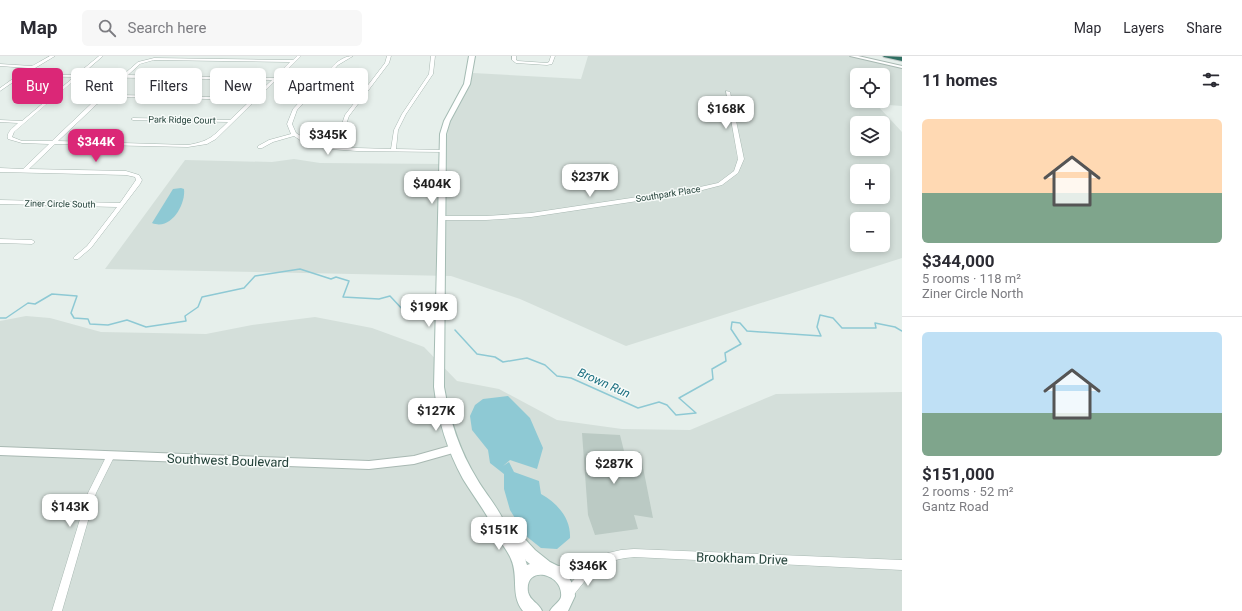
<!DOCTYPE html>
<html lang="en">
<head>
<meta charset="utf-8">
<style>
	:root { --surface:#fff; --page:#f7f7f7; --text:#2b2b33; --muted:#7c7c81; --line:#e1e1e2; --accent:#db2777 }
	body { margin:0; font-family:Roboto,sans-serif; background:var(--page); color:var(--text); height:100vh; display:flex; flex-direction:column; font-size:15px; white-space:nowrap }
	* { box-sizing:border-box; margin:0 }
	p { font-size:13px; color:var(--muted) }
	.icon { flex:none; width:22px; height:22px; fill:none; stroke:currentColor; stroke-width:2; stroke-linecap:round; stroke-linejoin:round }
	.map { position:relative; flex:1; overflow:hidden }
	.details { display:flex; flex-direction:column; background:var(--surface); width:340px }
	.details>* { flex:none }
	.guide { position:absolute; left:12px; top:12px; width:380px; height:36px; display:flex; gap:8px }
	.fabs { position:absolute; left:850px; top:12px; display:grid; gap:8px }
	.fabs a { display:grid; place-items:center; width:40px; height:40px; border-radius:6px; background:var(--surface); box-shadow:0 2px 6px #0003; font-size:20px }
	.price { position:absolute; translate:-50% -34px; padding:0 9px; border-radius:8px; background:#fff; color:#222; font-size:13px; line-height:26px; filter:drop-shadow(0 1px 2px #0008) }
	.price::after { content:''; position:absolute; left:50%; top:24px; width:12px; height:9px; margin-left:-6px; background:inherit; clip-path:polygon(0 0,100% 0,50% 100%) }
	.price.selected { background:var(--accent); color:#fff }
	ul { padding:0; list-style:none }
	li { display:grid; align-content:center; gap:8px; height:212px; padding:0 20px }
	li+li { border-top:1px solid var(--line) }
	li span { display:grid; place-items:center; height:124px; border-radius:6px; color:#555 }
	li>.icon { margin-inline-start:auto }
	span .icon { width:72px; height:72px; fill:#fffc; stroke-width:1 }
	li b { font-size:17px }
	h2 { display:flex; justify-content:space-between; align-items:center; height:48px; padding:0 20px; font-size:17px }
	.tag { padding:0 14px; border-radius:6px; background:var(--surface); box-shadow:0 2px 6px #0003; font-size:14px; line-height:36px }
	.tag.selected { background:var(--accent); color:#fff }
	header { display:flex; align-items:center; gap:24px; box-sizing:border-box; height:56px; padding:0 20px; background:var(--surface); border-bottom:1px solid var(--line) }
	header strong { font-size:19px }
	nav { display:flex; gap:22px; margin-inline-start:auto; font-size:14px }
	.search { width:280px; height:36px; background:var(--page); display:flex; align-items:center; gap:10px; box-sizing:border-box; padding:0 14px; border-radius:6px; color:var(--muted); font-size:15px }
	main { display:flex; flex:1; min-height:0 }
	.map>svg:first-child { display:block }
	.built { fill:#d4dfda; fill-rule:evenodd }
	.water { fill:#8ec9d4 }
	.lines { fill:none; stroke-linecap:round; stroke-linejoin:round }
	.stream { stroke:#8ec9d4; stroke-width:1.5 }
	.building { fill:#bbcac4 }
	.minor-casing { stroke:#a8b8b2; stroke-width:1 }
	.tertiary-casing { stroke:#a8b8b2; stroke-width:2 }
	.secondary-casing { stroke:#a4bbb3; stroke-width:2 }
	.motorway-casing { stroke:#c2cac8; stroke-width:2 }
	.minor { fill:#fff; fill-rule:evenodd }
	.tertiary { fill:#fff; fill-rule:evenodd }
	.secondary { fill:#fff; fill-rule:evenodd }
	.motorway { fill:#2f6f62; fill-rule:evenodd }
	.labels { text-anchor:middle; stroke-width:3; stroke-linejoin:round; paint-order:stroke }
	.far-street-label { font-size:9px; fill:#24423a; stroke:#f7fbf9 }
	.water-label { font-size:12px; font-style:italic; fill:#1c6f80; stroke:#f7fbf9 }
	.near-street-label { font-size:13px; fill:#24423a; stroke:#f7fbf9 }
</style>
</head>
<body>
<header>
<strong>Map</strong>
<div class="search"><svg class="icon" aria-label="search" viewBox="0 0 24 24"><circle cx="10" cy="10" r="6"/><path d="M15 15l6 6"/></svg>Search here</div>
<nav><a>Map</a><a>Layers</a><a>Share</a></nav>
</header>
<main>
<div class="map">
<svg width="902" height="555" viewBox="0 0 902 555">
	<rect width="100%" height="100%" fill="#e6efeb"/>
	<!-- built -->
	<g class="built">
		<path d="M588 0H848L902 11V50L876 48 902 76V202L626 290 520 243 451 220 105 213 185 104 272 106 294 103 320 107 446 108 445 93 449 67 473 17 581 23ZM857 19H883V45H857ZM857 67H883V93H857ZM857 115H883V141H857ZM857 163H883V189H857Z"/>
		<polygon points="26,260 50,262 101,276 206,278 252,269 315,261 372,272 424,291 457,325 499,333 557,364 622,373 690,374 776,338 902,336 902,555 0,555 0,265"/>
	</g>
	<!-- water -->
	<g class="water">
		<path d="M181 132 184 133C186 148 171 175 152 167L173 133Z"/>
		<path d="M508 340 530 362 543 392 537 413 510 404 503 410 509 406 514 416 539 425 541 438C557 447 571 462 570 482L557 493 541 492 526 480 510 454 504 433V418L490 407 488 394 472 374 470 360 475 349 483 343Z"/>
	</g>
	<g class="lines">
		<!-- stream -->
		<g class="stream">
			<polyline points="0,262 6,262 28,247 35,248 52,238 77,240 71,257 74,262 88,263 90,268 108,269 127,264 146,271 186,265 185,260 198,251 202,241 244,232 255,220 300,213 331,223 336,221 349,225 343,241 379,243 390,240 404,255 423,260"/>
			<polyline points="455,274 477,298 495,301 503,306 527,302 545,309 557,320 571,322 638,352 659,346 667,349 676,359 696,357 679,342 713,323 712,313 726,305 725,297 741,288 731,273 732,266 740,267 747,275 821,280 817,271 820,259 833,262 842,272 876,272 875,267 895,271 902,275"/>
		</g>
	</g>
	<!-- building -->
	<polygon class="building" points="582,377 620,379 624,395 640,396 653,462 634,459 638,473 595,479 588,459"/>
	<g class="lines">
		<!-- minor casing -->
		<g class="minor-casing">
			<g id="minor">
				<path d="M50 0H55L25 18 76 19 99 0H103L81 19H123L138 6 154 2 293 4 297 0H301L279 22 319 26C328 16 338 0 353 0L338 9 297 54 292 68 296 77 307 84 328 89 341 71 345 59 385 7 387 0H391L389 7 349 60 345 71 332 90 357 92 391 93 394 74 402 58 429 18 431 0H435L433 18 406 58 398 74 396 93 442 94 444 95 442 96 357 95 330 93H328L303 86 294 80 273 86 262 92H258V90L269 84 291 78 287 68 293 53 316 28 276 24 216 83 207 88 188 91 55 88 29 113 126 115 139 119 142 124 140 128 91 192 78 203H74L73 202 74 201 87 190 117 151 0 148V144L120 147 136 124 135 121 126 119 0 116V112L23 113 49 88 22 87 8 83C6 76 13 72 18 67L0 66V64L22 65 74 21 22 20 0 35V32L28 12 0 10V8L32 10ZM154 4 290 6 274 22 128 19 140 8ZM78 21 272 24 253 42 120 39 104 41 93 46 52 85H22L12 81 14 76ZM120 41 251 44 230 64 133 62 131 63 133 64 228 66C212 81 210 85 188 89L58 85 97 48 107 43Z"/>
				<polygon points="512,0 516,0 516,4 518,5 547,7 549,6 551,0 555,0 552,8 547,9 516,7 512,4"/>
				<polygon points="726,35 730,36 744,103 738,117 722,129 691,137 531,161 486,164 441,164 438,162 441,160 486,160 531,157 691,133 718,127 734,115 738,103"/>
				<polygon points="0,183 32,184 35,186 32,188 0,187"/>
				<polygon points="111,396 114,397 115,399 96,437 62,555 52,555 88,437 108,397"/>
				<path d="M634 493 902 504V514L634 501C614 503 608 506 590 516L588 521 572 541 568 543 564 541 563 538 564 535 579 518 556 520 553 518 551 515 553 512 556 510 585 508 608 497 621 494Z"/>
			</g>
		</g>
		<!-- tertiary casing -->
		<g class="tertiary-casing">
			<g id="tertiary">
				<polygon points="850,0 858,0 902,10 902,12"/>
				<polygon points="453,389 456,390 458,393 456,396 453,397 414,408 369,413 0,399 0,391 369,405 414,400"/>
			</g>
		</g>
		<!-- secondary casing -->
		<g class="secondary-casing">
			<path id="secondary" d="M469 0H475L470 28 450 65 446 78 444 331C450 365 459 394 477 423 485 437 500 454 505 468L507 467 512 469 535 494 550 506 560 511 567 518 574 531 575 540 568 555H550C552 550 560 546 561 541 564 517 524 508 528 536 530 545 539 547 542 555H523C510 539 519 521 511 503 507 493 499 485 493 475 492 472 492 469 491 467 483 452 472 438 463 423 447 394 438 364 434 331L440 78 444 65 464 28ZM525 503V504L530 508 527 509Z"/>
		</g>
		<!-- motorway casing -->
		<g class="motorway-casing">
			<polygon id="motorway" points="883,0 902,1 902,5 884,1"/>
		</g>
		<!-- minor -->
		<use href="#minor" class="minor"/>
		<!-- tertiary -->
		<use href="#tertiary" class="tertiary"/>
		<!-- secondary -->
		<use href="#secondary" class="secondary"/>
		<!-- motorway -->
		<use href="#motorway" class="motorway"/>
	</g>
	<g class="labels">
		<!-- far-street labels -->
		<g class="far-street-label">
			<text transform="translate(182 64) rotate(1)" y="3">Park Ridge Court</text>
			<text transform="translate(668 138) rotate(-9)" y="3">Southpark Place</text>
			<text transform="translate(60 148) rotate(1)" y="3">Ziner Circle South</text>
		</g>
		<!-- water labels -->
		<g class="water-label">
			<text transform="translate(604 327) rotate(24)" y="4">Brown Run</text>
		</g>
		<!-- near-street labels -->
		<g class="near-street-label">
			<text transform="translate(228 404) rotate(2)" y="5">Southwest Boulevard</text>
			<text transform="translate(742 502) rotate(2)" y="5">Brookham Drive</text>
		</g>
	</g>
</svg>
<div class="fabs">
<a><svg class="icon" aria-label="locate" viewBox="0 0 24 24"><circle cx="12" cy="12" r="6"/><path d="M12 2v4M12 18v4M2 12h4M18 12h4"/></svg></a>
<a><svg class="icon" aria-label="layers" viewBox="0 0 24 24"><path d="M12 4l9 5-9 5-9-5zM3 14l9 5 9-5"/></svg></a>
<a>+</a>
<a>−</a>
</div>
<b class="price" style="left:726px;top:74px">$168K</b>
<b class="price" style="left:328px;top:100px">$345K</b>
<b class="price selected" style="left:96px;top:107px">$344K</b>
<b class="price" style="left:590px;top:142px">$237K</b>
<b class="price" style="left:432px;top:149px">$404K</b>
<b class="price" style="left:429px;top:272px">$199K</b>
<b class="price" style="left:436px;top:376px">$127K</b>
<b class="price" style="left:614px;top:429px">$287K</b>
<b class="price" style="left:70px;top:472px">$143K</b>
<b class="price" style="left:499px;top:495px">$151K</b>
<b class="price" style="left:588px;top:531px">$346K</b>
<div class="guide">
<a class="tag selected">Buy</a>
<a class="tag">Rent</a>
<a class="tag">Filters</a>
<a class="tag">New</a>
<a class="tag">Apartment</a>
</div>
</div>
<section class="details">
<h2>11 homes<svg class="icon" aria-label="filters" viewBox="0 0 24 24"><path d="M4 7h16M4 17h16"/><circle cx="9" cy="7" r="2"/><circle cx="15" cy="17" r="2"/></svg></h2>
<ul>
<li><span style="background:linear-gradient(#ffd9b3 60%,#7fa58c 0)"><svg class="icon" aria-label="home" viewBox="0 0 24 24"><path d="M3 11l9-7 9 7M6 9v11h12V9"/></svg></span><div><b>$344,000</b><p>5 rooms · 118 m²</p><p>Ziner Circle North</p></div></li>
<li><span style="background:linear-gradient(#bfe0f5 65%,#7fa58c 0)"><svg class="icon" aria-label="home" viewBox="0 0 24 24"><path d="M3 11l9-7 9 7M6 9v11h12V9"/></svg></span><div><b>$151,000</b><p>2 rooms · 52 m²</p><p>Gantz Road</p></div></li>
</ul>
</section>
</main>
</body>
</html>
